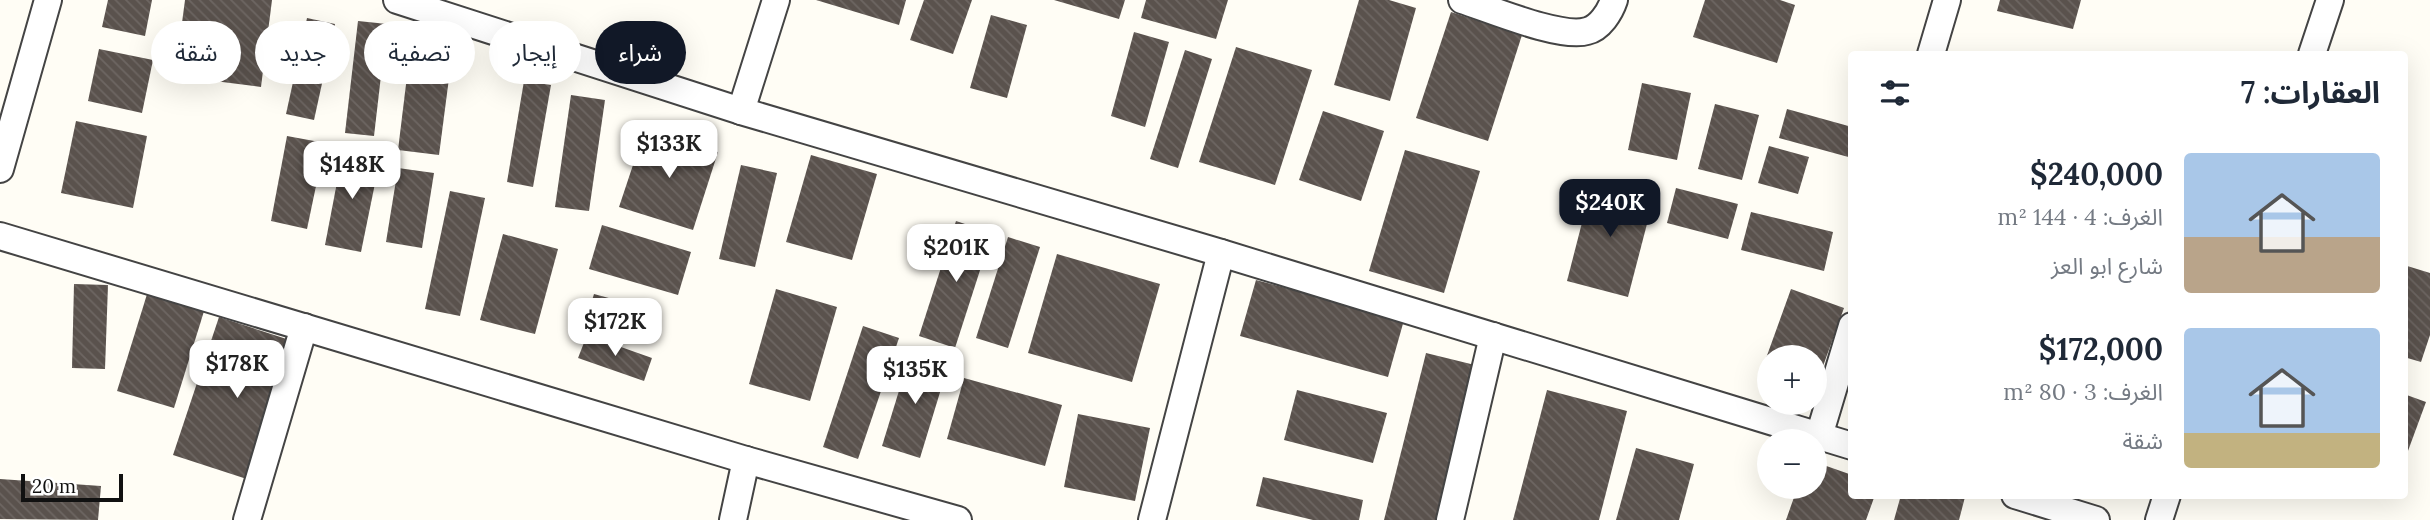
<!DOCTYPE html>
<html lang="ar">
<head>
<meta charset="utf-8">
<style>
	:root { --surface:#fff; --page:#f2f2f3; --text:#1f2937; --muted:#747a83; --accent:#111827 }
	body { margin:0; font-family:Lora,"Noto Sans Arabic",serif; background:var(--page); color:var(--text); direction:rtl; height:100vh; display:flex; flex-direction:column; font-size:26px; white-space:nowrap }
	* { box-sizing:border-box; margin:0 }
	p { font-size:23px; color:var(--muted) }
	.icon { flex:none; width:38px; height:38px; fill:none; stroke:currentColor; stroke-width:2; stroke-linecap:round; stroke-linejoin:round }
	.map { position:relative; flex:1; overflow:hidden; direction:ltr }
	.side { position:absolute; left:1848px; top:51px; width:560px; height:448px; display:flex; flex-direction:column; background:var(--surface); border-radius:7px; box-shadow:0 7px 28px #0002; direction:rtl }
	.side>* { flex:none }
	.hud { position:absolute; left:21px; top:21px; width:665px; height:63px; direction:rtl; display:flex; gap:14px }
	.controls { position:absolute; left:1757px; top:345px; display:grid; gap:14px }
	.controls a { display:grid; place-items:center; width:70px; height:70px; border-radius:50%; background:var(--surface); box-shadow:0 7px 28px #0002; font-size:35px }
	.scale { position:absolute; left:21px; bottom:18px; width:102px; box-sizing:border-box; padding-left:7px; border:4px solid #111; border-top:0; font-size:19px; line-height:24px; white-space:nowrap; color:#111; -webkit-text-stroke:5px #fff; paint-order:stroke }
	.price { position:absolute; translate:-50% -60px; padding:0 16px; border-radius:14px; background:#fff; color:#222; font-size:23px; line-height:46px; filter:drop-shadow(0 2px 4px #0008) }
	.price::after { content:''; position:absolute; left:50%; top:42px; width:21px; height:16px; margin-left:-10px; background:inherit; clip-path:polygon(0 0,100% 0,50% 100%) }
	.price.current { background:var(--accent); color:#fff }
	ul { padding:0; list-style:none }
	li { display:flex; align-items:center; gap:21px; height:175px; padding:0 28px }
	li span { display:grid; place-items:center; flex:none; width:196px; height:140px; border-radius:7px; color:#555 }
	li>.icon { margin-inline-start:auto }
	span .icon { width:84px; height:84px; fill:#fffc; stroke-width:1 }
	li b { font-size:30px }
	h2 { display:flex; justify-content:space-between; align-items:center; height:84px; padding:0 28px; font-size:30px }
	.chip { padding:0 24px; border-radius:32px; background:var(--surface); box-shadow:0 7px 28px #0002; font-size:24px; line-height:63px }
	.chip.current { background:var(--accent); color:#fff }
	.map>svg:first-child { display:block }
	.building { fill:url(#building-back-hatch) }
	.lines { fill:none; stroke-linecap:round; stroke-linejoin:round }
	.street-casing { stroke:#444; stroke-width:30 }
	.street { stroke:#fff; stroke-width:26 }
</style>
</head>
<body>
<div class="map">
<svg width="2430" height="520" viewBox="0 0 2430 520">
	<defs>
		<pattern id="building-back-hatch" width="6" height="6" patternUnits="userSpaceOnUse" patternTransform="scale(1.75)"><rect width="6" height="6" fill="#5a524d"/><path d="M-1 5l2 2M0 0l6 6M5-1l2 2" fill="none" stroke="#6d6662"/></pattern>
	</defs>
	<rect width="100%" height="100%" fill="#fffdf5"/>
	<!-- building -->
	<g class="building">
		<polygon points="108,0 152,0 145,36 102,27"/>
		<polygon points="185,0 272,0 261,87 175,76"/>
		<polygon points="816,0 906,0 899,25"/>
		<polygon points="924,0 972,0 953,54 910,40"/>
		<polygon points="1054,0 1125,0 1119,19"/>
		<polygon points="1146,0 1228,0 1216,39 1141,18"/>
		<polygon points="1359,0 1389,0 1416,8 1390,101 1334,85"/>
		<polygon points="1705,0 1780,0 1795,5 1777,63 1693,37"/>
		<polygon points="2000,0 2081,0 2073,29 1997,11"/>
		<polygon points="1451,12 1522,35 1488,141 1416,118"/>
		<polygon points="991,15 1027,25 1007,98 970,88"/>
		<polygon points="307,18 335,24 314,120 286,114"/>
		<polygon points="358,21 387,24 374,136 345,133"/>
		<polygon points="413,27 455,32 439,155 398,150"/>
		<polygon points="1134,32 1169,42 1145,127 1111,116"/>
		<polygon points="1236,47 1312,70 1275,185 1199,162"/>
		<polygon points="99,49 153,60 142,113 88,101"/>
		<polygon points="1185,50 1212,59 1178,168 1150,159"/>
		<polygon points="524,81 551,85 533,187 507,182"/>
		<polygon points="1642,83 1691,93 1677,160 1628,150"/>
		<polygon points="571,95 605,100 589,211 555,207"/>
		<polygon points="1715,104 1759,115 1742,180 1698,169"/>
		<polygon points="1787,109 1852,127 1852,158 1779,138"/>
		<polygon points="1323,111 1384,131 1361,201 1299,180"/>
		<polygon points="76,121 147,136 133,208 61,193"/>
		<polygon points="645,129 718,152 693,230 619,207"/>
		<polygon points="287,136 325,143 307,229 271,221"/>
		<polygon points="1769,146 1809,157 1798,194 1758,183"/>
		<polygon points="1405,150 1480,171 1444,293 1369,271"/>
		<polygon points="343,151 380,159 361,252 325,245"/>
		<polygon points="811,155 877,174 852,260 786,242"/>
		<polygon points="741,165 777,173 755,267 719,259"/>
		<polygon points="398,168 434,173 422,248 386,242"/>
		<polygon points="1593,180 1654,197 1628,297 1567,281"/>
		<polygon points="1676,188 1738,204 1728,239 1667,223"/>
		<polygon points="450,191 485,198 460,316 425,309"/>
		<polygon points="1751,212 1833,232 1824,271 1741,250"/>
		<polygon points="956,221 992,233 955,348 919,336"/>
		<polygon points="602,225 691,252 678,295 589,269"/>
		<polygon points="503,234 558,249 535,334 480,320"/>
		<polygon points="1008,237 1040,247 1008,348 976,338"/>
		<polygon points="1057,254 1160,284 1132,382 1028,353"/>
		<polygon points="2404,265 2430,273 2430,335 2421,362 2404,357"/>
		<polygon points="1256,280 1404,320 1388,377 1240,336"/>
		<polygon points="74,284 108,285 105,369 72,368"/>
		<polygon points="776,289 837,307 810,401 749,384"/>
		<polygon points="1791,289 1844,308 1818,380 1815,379 1815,357 1769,357 1769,362 1765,361"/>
		<polygon points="148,291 205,308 174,408 117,391"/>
		<polygon points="594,294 642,307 636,329 587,316"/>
		<polygon points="219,317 302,344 256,482 173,455"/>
		<polygon points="863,326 899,338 858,459 823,447"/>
		<polygon points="587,335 652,358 644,381 578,358"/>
		<polygon points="1426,353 1483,367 1445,520 1384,520"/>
		<polygon points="910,355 948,366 920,458 882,446"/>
		<polygon points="964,378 1062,405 1045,466 947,439"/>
		<polygon points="1297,390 1387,413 1373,463 1284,440"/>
		<polygon points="1547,390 1627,411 1599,520 1513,520"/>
		<polygon points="2404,394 2426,402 2405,459 2404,459"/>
		<polygon points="1078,414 1150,428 1135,501 1064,487"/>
		<polygon points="1636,448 1694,464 1679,520 1616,520"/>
		<polygon points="1815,462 1852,475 1852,495 1875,495 1866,520 1786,520 1798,486 1815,486"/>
		<polygon points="1263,477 1363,500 1359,520 1313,520 1256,506"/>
		<polygon points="0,479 101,486 98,520 0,519"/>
		<polygon points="1901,495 1960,495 1965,497 1959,520 1894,520"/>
	</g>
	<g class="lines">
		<!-- street casing -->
		<g class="street-casing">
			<g id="street">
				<polyline points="397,0 741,111 1221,253 1852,446"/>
				<path d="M1462 0C1490 9 1561 39 1587 31 1600 28 1610 12 1614 0"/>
				<polyline points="1931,54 1947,0"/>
				<polyline points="2312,54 2330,0"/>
				<polyline points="741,111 776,0"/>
				<polyline points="0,169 48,0"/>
				<polyline points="0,236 746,460 958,520"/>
				<polyline points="1819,436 1852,326"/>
				<polyline points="2015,495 2096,520"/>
				<polyline points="247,520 304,327"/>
				<polyline points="733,520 746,460"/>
				<polyline points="1152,520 1221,253"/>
				<polyline points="1450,520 1493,336"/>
				<polyline points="2159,520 2167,495"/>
			</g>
		</g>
		<!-- street -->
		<use href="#street" class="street"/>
	</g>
</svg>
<div class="controls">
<a>+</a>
<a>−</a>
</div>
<div class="scale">20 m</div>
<b class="price" style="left:669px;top:180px">$133K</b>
<b class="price" style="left:352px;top:201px">$148K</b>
<b class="price current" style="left:1610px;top:239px">$240K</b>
<b class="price" style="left:956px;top:284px">$201K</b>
<b class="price" style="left:615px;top:358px">$172K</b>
<b class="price" style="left:237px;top:400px">$178K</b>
<b class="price" style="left:915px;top:406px">$135K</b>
<div class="hud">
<a class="chip current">شراء</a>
<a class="chip">إيجار</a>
<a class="chip">تصفية</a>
<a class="chip">جديد</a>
<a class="chip">شقة</a>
</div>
<section class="side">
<h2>العقارات: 7<svg class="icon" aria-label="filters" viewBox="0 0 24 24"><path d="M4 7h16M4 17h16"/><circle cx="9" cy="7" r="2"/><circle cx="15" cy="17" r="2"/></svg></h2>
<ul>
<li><span style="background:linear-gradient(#a9c7e8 60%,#b9a48a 0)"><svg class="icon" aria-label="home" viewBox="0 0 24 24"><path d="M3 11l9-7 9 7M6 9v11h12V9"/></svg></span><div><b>$240,000</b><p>الغرف: 4 · 144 m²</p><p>شارع ابو العز</p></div></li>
<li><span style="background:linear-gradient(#a9c7e8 75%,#c2b280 0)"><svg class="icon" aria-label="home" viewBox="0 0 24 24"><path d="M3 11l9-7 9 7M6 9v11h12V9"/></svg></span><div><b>$172,000</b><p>الغرف: 3 · 80 m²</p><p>شقة</p></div></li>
</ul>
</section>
</div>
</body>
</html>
